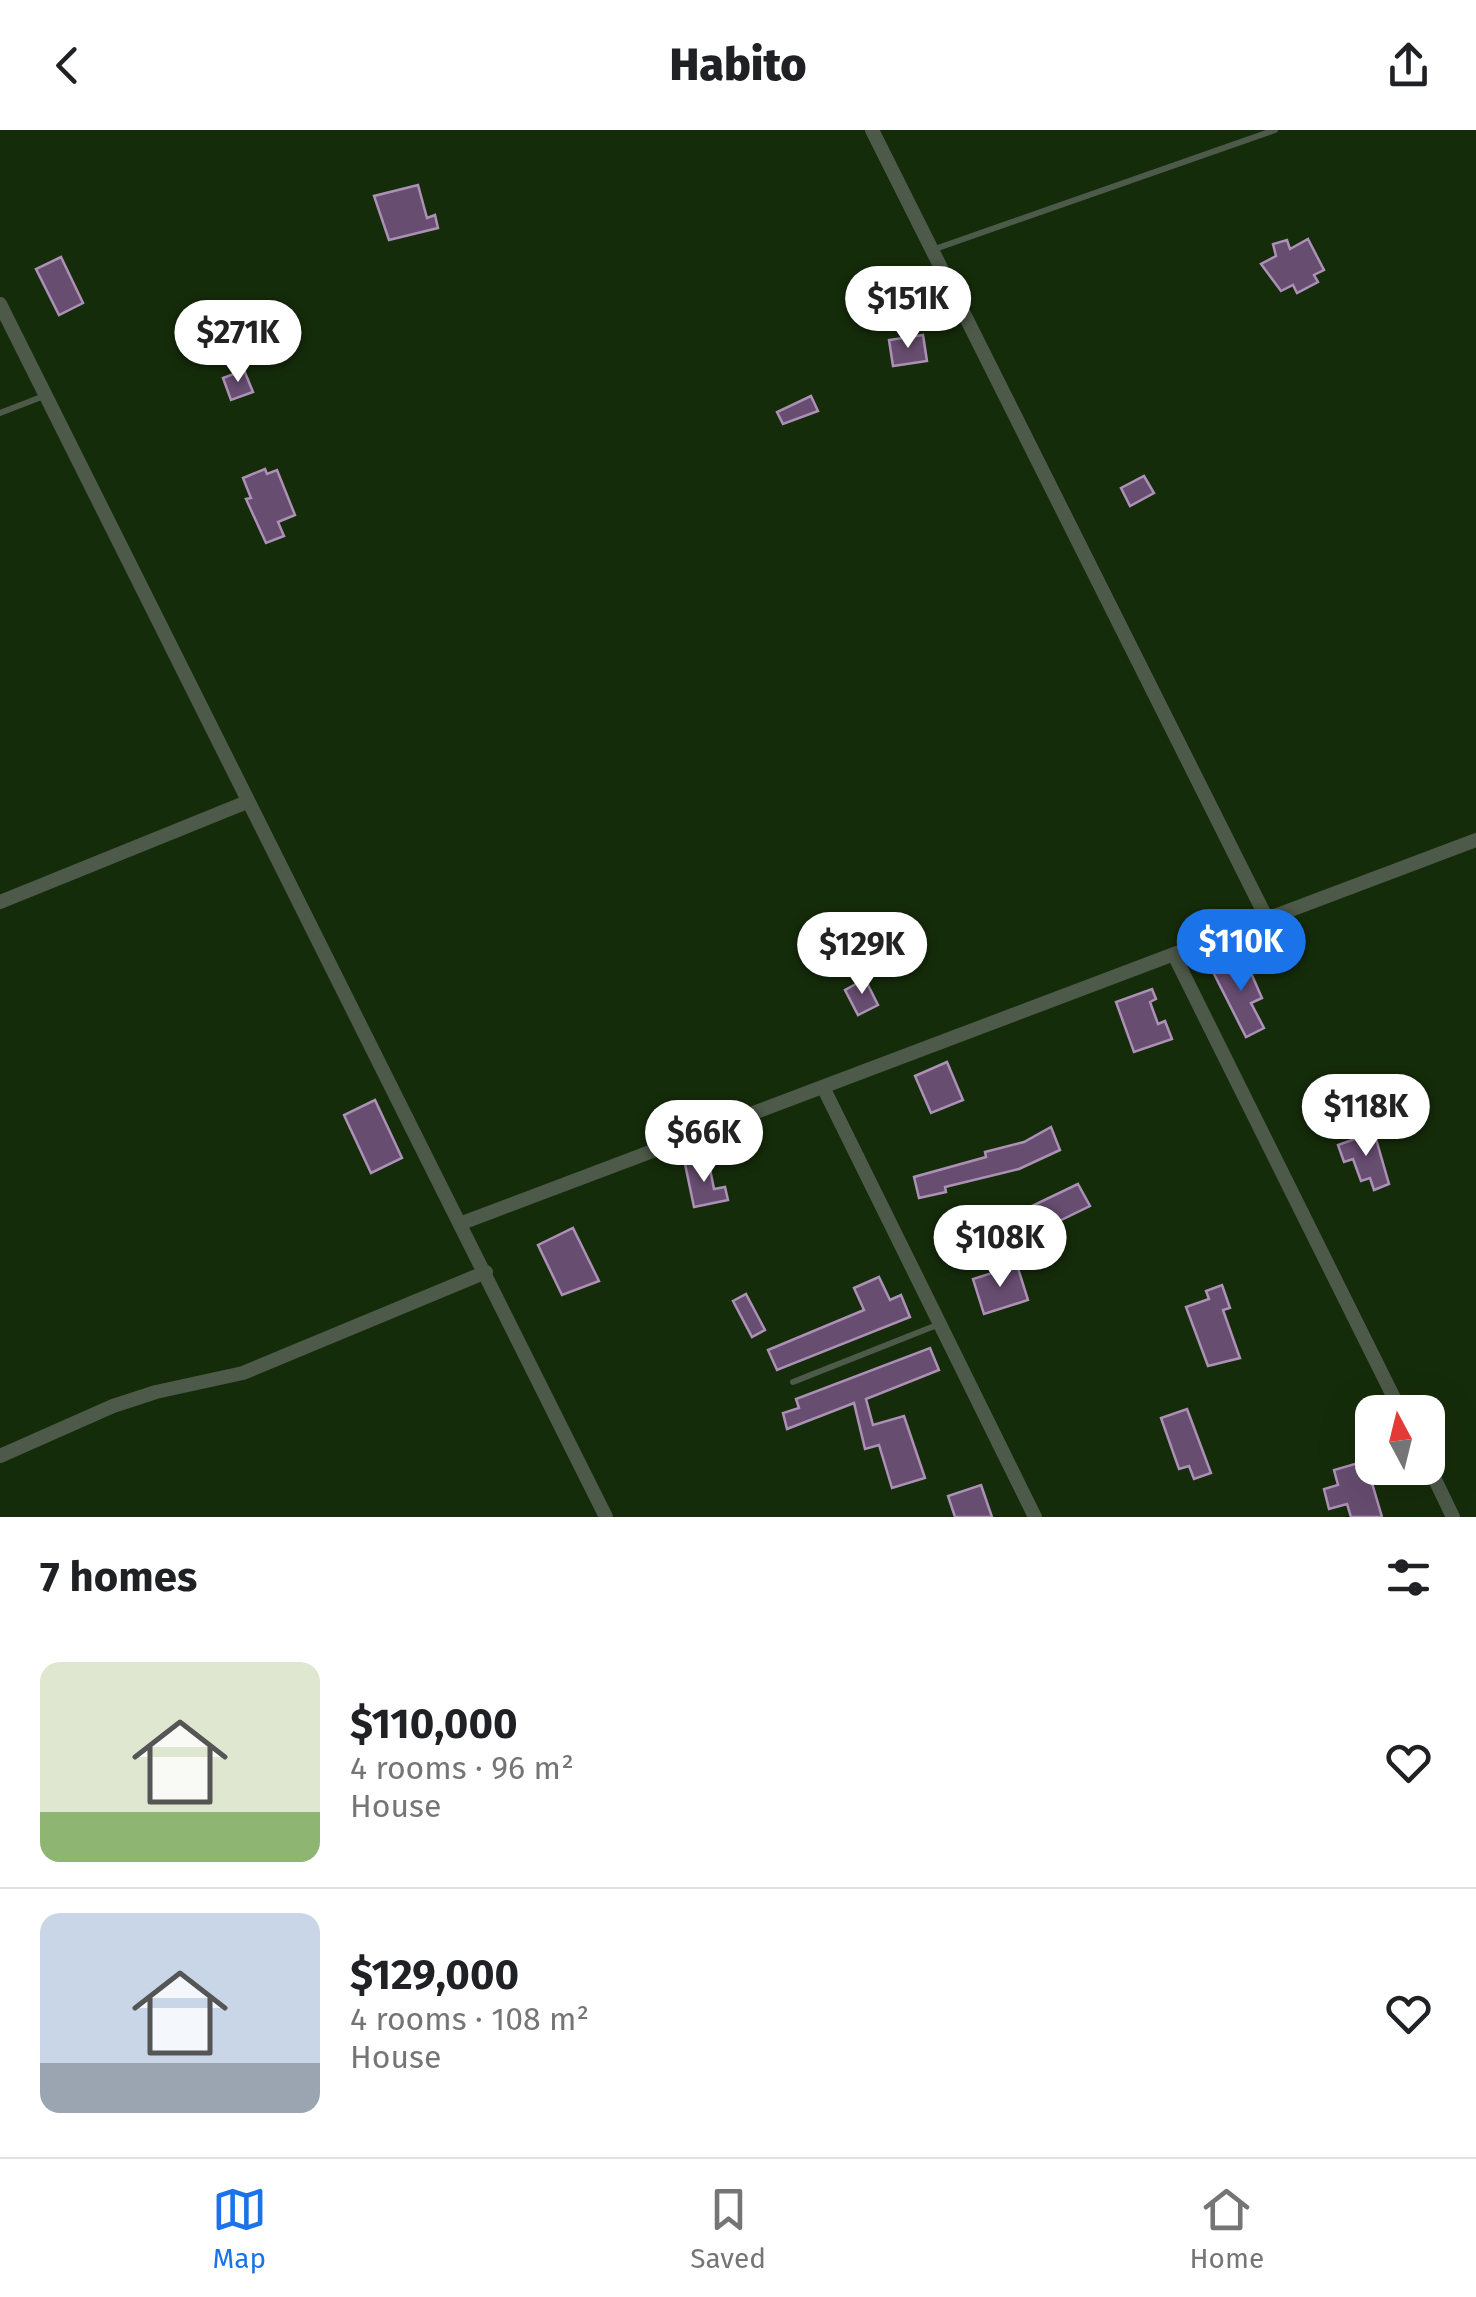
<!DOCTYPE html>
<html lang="en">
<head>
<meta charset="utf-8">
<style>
	:root { --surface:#fff; --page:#f6f6f6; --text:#202124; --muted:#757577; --line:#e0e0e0; --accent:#1a73e8 }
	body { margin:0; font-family:"Fira Sans",sans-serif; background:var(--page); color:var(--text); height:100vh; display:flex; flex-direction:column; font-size:38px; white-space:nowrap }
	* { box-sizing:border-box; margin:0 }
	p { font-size:32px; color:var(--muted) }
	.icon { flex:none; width:55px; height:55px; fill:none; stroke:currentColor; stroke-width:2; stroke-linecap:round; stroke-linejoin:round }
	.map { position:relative; height:1387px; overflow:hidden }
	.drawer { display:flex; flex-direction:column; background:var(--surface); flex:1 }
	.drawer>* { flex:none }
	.needle { width:65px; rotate:353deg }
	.controls { position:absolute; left:1355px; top:1265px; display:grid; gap:20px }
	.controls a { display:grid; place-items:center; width:90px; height:90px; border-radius:20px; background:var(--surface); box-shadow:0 10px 40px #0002; font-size:50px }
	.price { position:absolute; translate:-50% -85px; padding:0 22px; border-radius:35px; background:#fff; color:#222; font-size:32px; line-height:65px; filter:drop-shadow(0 2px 5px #0008) }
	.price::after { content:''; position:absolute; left:50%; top:60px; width:30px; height:22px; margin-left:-15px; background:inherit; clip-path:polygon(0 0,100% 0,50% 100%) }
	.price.selected { background:var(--accent); color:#fff }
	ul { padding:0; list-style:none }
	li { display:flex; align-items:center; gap:30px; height:250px; padding:0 40px }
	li+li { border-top:2px solid var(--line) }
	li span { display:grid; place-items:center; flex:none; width:280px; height:200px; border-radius:20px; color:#555 }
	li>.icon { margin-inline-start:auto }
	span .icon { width:120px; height:120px; fill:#fffc; stroke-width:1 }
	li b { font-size:42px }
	h2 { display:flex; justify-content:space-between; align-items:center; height:120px; padding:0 40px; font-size:42px }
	header { display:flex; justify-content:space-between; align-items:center; height:130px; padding:0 40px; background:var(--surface); font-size:45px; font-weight:800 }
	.tab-bar { display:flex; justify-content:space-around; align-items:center; height:140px; border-top:2px solid var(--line); background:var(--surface); font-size:28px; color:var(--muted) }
	.tab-bar a { display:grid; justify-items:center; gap:5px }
	.tab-bar .selected { color:var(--accent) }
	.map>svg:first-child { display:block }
	.building { fill:#674d70; stroke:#ac90b6; stroke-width:2.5 }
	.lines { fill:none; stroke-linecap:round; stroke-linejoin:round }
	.service { stroke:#4d5949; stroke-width:6 }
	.minor { stroke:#4d5949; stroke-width:14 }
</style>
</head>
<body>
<header><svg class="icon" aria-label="back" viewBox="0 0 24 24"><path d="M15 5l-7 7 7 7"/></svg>Habito<svg class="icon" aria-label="share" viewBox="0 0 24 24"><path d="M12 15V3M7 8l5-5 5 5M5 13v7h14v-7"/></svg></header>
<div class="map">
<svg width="1476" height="1387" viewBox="0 0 1476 1387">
	<rect width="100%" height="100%" fill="#152c0a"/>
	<!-- building -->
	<g class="building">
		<polygon points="418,55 427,88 435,85 438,98 389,110 374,66"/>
		<polygon points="1308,109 1324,140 1314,145 1318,152 1297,163 1293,155 1281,161 1261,134 1276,126 1273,114 1287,110 1290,119"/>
		<polygon points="61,127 83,173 59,185 36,139"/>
		<polygon points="923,205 927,231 893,236 889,210"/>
		<polygon points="244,240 253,262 231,270 223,248"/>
		<polygon points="811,266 818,281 783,294 777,282"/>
		<polygon points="265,339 267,344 277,340 295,385 278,392 284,406 266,413 246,369 251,368 243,348"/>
		<polygon points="1144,346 1154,363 1130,376 1121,358"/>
		<polygon points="1244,827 1262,868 1251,873 1264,898 1246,907 1212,840"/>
		<polygon points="865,849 878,875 858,885 845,860"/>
		<polygon points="1152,859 1156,869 1150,872 1158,894 1165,891 1172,909 1134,922 1116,872"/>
		<polygon points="947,932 963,970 931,983 915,946"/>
		<polygon points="375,970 402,1028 371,1043 344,985"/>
		<polygon points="1051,997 1060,1020 1019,1039 945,1057 946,1062 919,1068 914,1047 986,1027 985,1022 1024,1012"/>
		<polygon points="1374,1002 1389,1054 1374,1060 1370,1048 1361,1051 1353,1029 1344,1032 1338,1015"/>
		<polygon points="708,1029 714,1059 725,1057 728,1070 694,1077 685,1034"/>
		<polygon points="1078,1054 1090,1076 1022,1109 1013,1085"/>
		<polygon points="573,1098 599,1151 562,1165 538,1115"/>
		<polygon points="1017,1135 1028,1170 984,1184 973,1149"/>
		<polygon points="879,1147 890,1170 901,1165 910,1187 777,1240 768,1220 864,1180 854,1158"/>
		<polygon points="1222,1155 1230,1178 1223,1180 1240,1228 1208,1236 1186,1177 1209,1169 1206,1161"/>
		<polygon points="746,1164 765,1200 752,1207 733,1171"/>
		<polygon points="930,1218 939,1240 866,1269 873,1295 904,1286 925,1348 892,1358 879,1315 865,1319 854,1273 787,1299 783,1283 799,1278 796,1269"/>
		<polygon points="1187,1279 1211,1343 1194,1349 1189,1336 1179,1339 1161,1288"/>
		<polygon points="1372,1329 1379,1351 1372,1353 1382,1387 1351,1387 1347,1374 1329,1379 1324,1359 1338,1355 1334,1340"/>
		<polygon points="981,1355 992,1387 955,1387 948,1366"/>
	</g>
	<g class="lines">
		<!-- service -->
		<g class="service">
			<polyline points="932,120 1275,0"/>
			<polyline points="0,283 44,266"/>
			<polyline points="793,1252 937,1195"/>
		</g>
		<!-- minor -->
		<g class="minor">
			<polyline points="872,0 1266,787"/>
			<polyline points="0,174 606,1387"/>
			<polyline points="0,772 247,672"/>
			<polyline points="1174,825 1401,1282"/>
			<polyline points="824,959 1035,1387"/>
			<polyline points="462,1093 1476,710"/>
			<polyline points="0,1326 113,1276 156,1262 243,1243 486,1142"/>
			<polyline points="1428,1335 1453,1387"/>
		</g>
	</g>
</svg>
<div class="controls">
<a><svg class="needle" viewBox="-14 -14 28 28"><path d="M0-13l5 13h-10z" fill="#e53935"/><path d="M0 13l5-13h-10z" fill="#757577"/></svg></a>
</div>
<b class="price" style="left:908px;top:221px">$151K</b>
<b class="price" style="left:238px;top:255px">$271K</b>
<b class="price selected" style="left:1241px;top:864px">$110K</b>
<b class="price" style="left:862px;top:867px">$129K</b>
<b class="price" style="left:1366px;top:1029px">$118K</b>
<b class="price" style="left:704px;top:1055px">$66K</b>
<b class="price" style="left:1000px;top:1160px">$108K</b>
</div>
<section class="drawer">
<h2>7 homes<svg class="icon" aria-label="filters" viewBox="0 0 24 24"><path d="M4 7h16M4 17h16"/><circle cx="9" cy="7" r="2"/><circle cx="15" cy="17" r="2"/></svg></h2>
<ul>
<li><span style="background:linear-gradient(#dfe7d0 75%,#8fb573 0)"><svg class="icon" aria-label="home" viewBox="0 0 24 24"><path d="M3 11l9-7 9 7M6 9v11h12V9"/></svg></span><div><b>$110,000</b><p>4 rooms · 96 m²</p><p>House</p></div><svg class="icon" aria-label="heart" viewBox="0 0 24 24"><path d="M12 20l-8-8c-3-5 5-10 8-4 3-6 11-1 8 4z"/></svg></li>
<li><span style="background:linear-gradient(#c9d6e8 75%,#9aa5b1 0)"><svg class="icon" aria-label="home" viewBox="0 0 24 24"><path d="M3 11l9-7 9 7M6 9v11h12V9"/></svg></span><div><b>$129,000</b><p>4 rooms · 108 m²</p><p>House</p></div><svg class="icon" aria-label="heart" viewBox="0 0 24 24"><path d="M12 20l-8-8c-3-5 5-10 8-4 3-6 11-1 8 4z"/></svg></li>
</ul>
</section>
<nav class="tab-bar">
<a class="selected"><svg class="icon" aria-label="map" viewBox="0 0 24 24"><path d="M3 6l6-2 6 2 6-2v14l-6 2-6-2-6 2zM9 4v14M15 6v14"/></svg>Map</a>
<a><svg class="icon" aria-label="saved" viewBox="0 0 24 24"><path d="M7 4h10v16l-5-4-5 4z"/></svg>Saved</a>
<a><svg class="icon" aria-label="home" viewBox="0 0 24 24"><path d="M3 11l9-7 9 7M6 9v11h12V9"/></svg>Home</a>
</nav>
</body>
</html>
